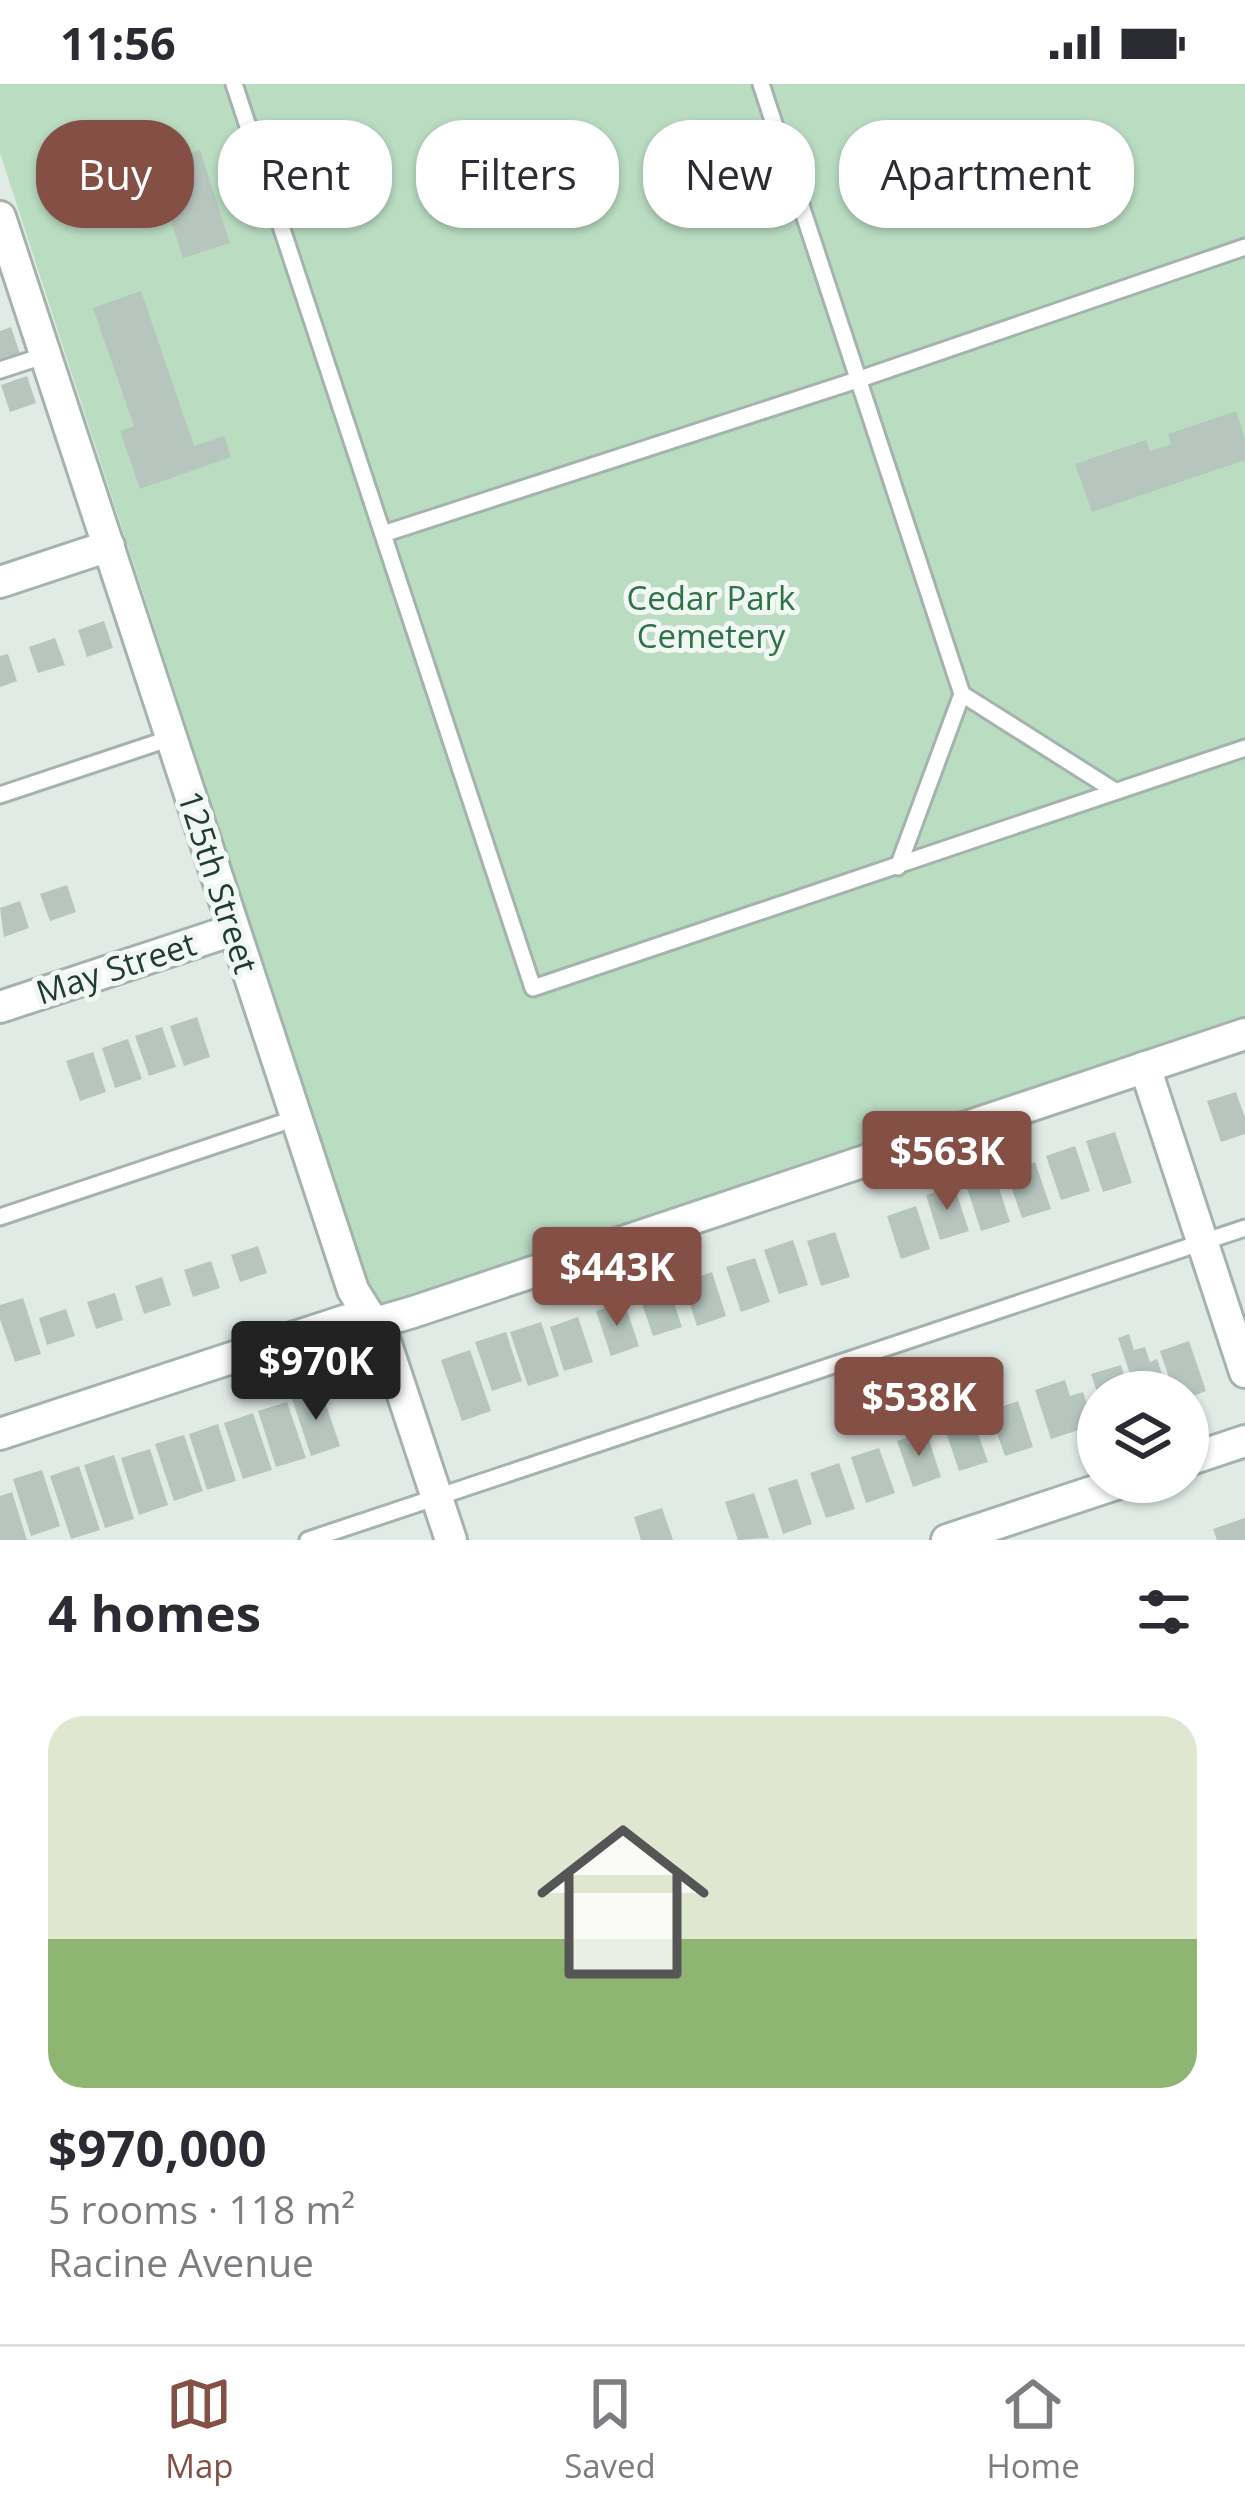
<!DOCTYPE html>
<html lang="en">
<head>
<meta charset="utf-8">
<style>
	:root { --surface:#fff; --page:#f7f7f7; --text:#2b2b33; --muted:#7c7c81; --line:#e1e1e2; --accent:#844f44 }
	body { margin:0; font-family:"Open Sans",sans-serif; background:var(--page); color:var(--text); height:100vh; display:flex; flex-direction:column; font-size:45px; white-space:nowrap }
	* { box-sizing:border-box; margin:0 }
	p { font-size:39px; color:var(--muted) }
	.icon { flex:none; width:66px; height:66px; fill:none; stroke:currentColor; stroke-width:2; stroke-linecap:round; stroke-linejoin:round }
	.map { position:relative; height:1456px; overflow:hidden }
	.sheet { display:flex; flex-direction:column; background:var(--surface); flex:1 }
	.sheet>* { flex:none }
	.top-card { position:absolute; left:36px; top:36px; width:1173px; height:108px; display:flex; gap:24px }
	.controls { position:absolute; left:1077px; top:1287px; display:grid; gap:24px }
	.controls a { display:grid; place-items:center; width:132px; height:132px; border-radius:50%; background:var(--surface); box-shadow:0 3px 9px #0004; font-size:60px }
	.price { position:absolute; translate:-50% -102px; padding:0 27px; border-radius:12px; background:var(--accent); color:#fff; font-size:39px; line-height:78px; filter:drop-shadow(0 3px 6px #0008) }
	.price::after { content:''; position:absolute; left:50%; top:72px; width:36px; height:27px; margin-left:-18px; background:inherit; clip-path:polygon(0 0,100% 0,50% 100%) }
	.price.selected { background:#222; color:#fff }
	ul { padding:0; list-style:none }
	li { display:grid; align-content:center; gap:24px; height:636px; padding:0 48px }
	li+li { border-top:3px solid var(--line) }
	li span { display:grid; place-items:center; height:372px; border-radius:36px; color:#555 }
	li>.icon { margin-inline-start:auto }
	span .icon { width:216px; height:216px; fill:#fffc; stroke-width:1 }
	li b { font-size:51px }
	h2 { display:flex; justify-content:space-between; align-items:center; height:144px; padding:0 48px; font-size:51px }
	.chip { padding:0 42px; border-radius:48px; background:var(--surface); box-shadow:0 3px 9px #0004; font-size:42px; line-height:108px }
	.chip.selected { background:var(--accent); color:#fff }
	.status { display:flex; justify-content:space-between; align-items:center; height:84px; padding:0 60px; background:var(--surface); direction:ltr }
	.status svg { height:33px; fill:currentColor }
	.tabs { display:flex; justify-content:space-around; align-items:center; height:168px; border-top:3px solid var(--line); background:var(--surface); font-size:33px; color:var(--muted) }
	.tabs a { display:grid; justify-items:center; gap:6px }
	.tabs .selected { color:var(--accent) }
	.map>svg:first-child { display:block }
	.green { fill:#baddc2 }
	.building { fill:#b6c6bf }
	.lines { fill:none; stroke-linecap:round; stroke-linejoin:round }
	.lane-casing { stroke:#a4b3ad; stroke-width:21 }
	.street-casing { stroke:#a4b3ad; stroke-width:36 }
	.lane { stroke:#fff; stroke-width:15 }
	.street { stroke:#fff; stroke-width:30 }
	.labels { text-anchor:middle; stroke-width:10; stroke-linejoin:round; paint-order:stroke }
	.park-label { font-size:33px; fill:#2c7345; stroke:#f1f8f4 }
	.street-label { font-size:33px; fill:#213c34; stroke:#f1f8f4 }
</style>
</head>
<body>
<div class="status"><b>11:56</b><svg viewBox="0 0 49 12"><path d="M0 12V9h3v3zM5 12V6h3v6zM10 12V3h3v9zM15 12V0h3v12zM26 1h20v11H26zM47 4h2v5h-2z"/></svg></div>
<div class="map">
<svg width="1245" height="1456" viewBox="0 0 1245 1456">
	<rect width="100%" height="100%" fill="#e1ebe6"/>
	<!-- green -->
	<polygon class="green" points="0,0 1245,0 1245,933 381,1220 368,1201 0,69"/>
	<!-- building -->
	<g class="building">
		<polygon points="200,66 230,159 183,174 153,81"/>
		<polygon points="141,207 194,362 224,352 231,373 140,405 120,347 134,342 93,224"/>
		<polygon points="11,243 20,270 0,277 0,247"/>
		<polygon points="27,292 36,319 10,328 1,301"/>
		<polygon points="1236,327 1245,355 1245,376 1092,428 1075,380 1146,356 1150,367 1171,360 1168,350"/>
		<polygon points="104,537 113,564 87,573 78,546"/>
		<polygon points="55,554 65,581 38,589 29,563"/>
		<polygon points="8,570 17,597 0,603 0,572"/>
		<polygon points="67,801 76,828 50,837 40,810"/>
		<polygon points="20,817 29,844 4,853 0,824"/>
		<polygon points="197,933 210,973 184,982 170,942"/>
		<polygon points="162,943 176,983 149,992 135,952"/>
		<polygon points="128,955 142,995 115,1004 102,964"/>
		<polygon points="93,968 106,1008 80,1017 66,977"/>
		<polygon points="1236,1008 1245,1034 1245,1050 1221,1058 1207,1017"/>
		<polygon points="1115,1048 1132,1099 1103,1108 1086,1057"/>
		<polygon points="1075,1062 1090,1107 1061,1116 1046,1072"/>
		<polygon points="1027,1078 1028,1081 1035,1078 1051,1125 1022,1134 1005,1085"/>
		<polygon points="996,1095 1010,1138 981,1147 967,1104"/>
		<polygon points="954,1102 969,1147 940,1156 926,1111"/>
		<polygon points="916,1122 930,1165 901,1175 887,1132"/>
		<polygon points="835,1148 850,1193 821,1202 807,1157"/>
		<polygon points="793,1156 808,1201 779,1210 764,1166"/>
		<polygon points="258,1162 267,1189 240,1198 231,1171"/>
		<polygon points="755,1174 770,1218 741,1228 726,1183"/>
		<polygon points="211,1177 220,1204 193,1213 184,1186"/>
		<polygon points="712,1188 726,1232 697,1242 683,1198"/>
		<polygon points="162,1193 171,1221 144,1230 135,1202"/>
		<polygon points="667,1198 682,1243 653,1252 638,1208"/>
		<polygon points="115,1209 123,1236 96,1245 87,1218"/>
		<polygon points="23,1214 41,1270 15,1278 0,1235 0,1221"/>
		<polygon points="624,1218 639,1262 611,1272 596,1227"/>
		<polygon points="66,1225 75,1252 47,1261 39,1234"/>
		<polygon points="578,1233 593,1278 564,1287 550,1243"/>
		<polygon points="541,1238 559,1292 528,1302 510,1248"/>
		<polygon points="506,1248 522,1297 492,1307 475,1258"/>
		<polygon points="1129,1250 1134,1266 1145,1263 1150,1278 1157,1275 1168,1308 1136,1308 1118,1254"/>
		<polygon points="1189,1257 1206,1307 1188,1314 1188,1308 1174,1308 1160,1267"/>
		<polygon points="470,1266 491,1327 462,1337 441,1276"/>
		<polygon points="1121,1281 1129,1308 1097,1308 1091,1290"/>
		<polygon points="1065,1296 1070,1312 1083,1308 1094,1341 1051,1355 1035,1306"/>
		<polygon points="321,1306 340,1362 311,1372 292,1315"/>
		<polygon points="1018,1317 1033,1363 1005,1372 989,1327"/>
		<polygon points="287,1318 306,1374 276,1383 258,1327"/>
		<polygon points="253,1329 272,1386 243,1395 224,1339"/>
		<polygon points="972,1332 988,1378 959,1387 944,1342"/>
		<polygon points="218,1340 236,1397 207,1406 189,1350"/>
		<polygon points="926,1347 941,1393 913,1403 897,1357"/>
		<polygon points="184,1351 203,1407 174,1417 155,1360"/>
		<polygon points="879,1364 895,1409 866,1419 851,1373"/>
		<polygon points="150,1365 168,1421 139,1431 121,1374"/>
		<polygon points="114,1371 134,1435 105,1444 84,1381"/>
		<polygon points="839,1379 855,1425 826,1434 810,1389"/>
		<polygon points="79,1382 100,1446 71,1455 50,1392"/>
		<polygon points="42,1386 60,1442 31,1452 13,1395"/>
		<polygon points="797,1395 812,1440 783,1450 768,1404"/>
		<polygon points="12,1408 27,1456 0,1456 0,1412"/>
		<polygon points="754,1409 769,1454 738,1456 725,1418"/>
		<polygon points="662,1424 673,1456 641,1456 634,1433"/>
		<polygon points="1245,1434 1245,1456 1217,1456 1213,1445"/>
	</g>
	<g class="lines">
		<!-- lane casing -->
		<g class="lane-casing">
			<g id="lane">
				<polyline points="234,0 533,904 1245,664"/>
				<polyline points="761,0 962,610 1115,707"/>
				<polyline points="0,286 46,271"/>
				<polyline points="383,450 857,296 1245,163"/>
				<polyline points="0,711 171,654"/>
				<polyline points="898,783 962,610"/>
				<polyline points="0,1133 296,1034"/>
				<polyline points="308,1456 1245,1144"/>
			</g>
		</g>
		<!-- street casing -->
		<g class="street-casing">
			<g id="street">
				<polyline points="0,133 353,1206 385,1257 451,1456"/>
				<polyline points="0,498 109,462"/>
				<polyline points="0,923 233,846"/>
				<polyline points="1145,983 1245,1288"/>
				<polyline points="0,1350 347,1236 372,1240 413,1228 1245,950"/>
				<polyline points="1188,1376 1245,1357"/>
				<polyline points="947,1456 1122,1398"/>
			</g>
		</g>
		<!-- lane -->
		<use href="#lane" class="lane"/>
		<!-- street -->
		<use href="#street" class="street"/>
	</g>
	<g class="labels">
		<!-- park labels -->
		<g class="park-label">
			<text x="711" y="526">Cedar Park<tspan x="711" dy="38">Cemetery</tspan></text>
		</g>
		<!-- street labels -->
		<g class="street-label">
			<text transform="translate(218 798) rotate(72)" y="12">125th Street</text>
			<text transform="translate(116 884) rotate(-18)" y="12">May Street</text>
		</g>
	</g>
</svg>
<div class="controls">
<a><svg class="icon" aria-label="layers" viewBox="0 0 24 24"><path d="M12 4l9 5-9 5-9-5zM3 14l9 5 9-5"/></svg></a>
</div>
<b class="price" style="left:947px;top:1129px">$563K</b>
<b class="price" style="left:617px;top:1245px">$443K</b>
<b class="price selected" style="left:316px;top:1339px">$970K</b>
<b class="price" style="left:919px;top:1375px">$538K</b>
<div class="top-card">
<a class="chip selected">Buy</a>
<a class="chip">Rent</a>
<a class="chip">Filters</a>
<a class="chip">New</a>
<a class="chip">Apartment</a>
</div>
</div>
<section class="sheet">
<h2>4 homes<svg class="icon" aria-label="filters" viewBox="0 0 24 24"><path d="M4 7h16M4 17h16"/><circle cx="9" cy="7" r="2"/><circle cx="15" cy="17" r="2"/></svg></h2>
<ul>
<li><span style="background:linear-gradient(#dfe7d0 60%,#8fb573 0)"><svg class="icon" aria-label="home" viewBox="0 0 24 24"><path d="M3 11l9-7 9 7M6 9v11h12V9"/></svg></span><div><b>$970,000</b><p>5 rooms · 118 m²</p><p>Racine Avenue</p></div></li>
</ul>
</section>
<nav class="tabs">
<a class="selected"><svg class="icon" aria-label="map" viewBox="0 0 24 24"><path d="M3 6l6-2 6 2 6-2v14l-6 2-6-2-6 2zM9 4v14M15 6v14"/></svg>Map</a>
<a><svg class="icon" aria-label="saved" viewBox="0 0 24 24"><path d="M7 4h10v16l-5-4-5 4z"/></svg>Saved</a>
<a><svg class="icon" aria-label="home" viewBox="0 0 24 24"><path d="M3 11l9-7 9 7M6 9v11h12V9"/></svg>Home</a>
</nav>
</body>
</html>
